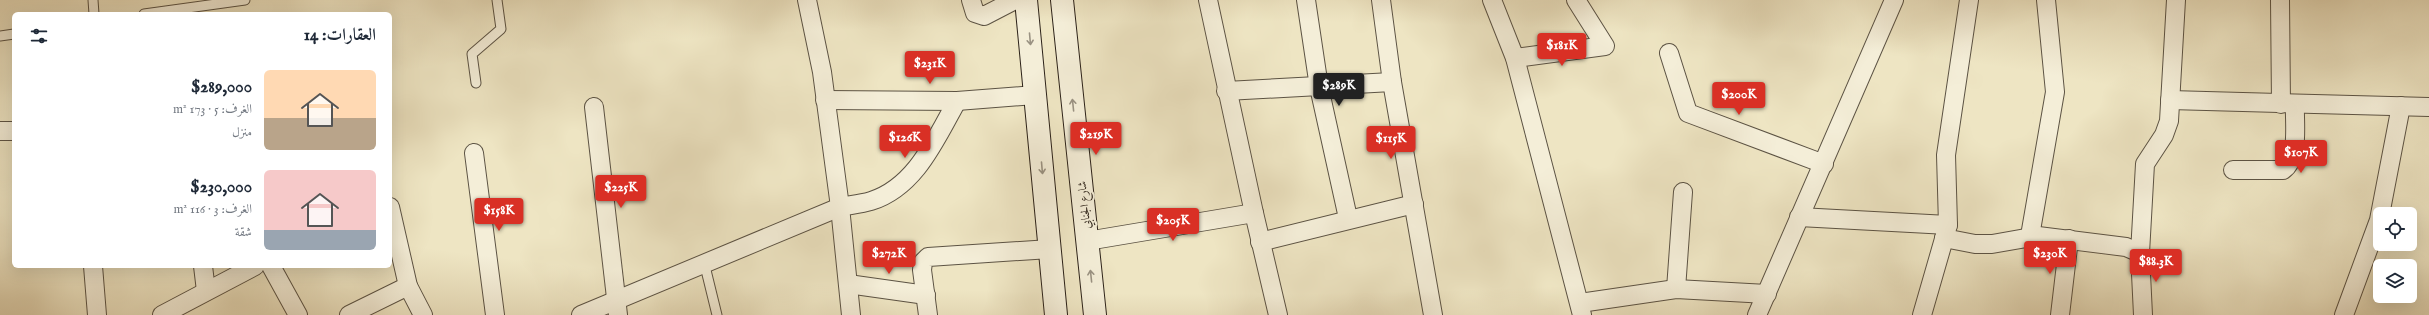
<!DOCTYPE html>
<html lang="ar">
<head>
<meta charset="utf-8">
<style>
	:root { --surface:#fff; --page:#f6f6f7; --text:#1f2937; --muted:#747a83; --accent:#d93025 }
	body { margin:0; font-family:"IM FELL English",Amiri,serif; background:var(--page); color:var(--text); direction:rtl; height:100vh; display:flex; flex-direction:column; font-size:15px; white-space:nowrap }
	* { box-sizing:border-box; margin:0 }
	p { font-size:13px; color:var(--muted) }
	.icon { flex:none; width:22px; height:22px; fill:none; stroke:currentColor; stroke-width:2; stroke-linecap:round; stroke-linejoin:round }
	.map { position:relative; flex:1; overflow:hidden; direction:ltr }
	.panel { position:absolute; left:12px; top:12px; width:380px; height:256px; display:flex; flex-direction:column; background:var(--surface); border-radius:6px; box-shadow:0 4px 16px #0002; direction:rtl }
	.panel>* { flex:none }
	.fabs { position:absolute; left:2373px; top:207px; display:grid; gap:8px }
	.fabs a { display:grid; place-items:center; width:44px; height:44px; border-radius:6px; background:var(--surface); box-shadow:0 4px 16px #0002; font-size:20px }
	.price { position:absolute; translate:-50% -34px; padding:0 9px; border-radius:4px; background:var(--accent); color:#fff; font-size:13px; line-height:26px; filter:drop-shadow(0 1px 2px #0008) }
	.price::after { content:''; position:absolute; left:50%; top:24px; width:12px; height:9px; margin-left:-6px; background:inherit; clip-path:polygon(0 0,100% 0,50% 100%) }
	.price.on { background:#222; color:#fff }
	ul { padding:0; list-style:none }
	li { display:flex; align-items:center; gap:12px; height:100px; padding:0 16px }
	li span { display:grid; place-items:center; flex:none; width:112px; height:80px; border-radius:6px; color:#555 }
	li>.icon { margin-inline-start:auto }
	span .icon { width:48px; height:48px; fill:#fffc; stroke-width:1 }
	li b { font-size:17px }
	h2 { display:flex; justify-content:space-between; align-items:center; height:48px; padding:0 16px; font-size:17px }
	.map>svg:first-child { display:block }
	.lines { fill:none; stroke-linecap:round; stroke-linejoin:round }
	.lane-casing { stroke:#5c5344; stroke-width:11 }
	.street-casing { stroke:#5c5344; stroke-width:20 }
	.secondary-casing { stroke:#2c2219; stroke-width:24 }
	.lane { stroke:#f4eed8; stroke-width:9 }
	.street { stroke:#f4eed8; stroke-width:18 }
	.secondary { stroke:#f4eed8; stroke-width:22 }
	.oneway { stroke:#9a9282 }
	.labels { text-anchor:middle; stroke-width:4; stroke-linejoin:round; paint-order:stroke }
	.street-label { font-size:12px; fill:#2c2219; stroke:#f4eed8 }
</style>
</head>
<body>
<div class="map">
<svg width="2429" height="315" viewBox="0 0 2429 315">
	<rect width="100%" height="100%" fill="#eee5c3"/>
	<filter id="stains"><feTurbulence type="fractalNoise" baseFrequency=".005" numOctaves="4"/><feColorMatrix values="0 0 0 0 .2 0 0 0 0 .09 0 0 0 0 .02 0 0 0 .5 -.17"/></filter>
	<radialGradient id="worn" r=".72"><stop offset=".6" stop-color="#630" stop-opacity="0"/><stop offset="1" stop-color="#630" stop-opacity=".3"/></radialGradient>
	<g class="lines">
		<!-- lane casing -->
		<g class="lane-casing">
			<g id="lane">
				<polyline points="93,0 94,14"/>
				<polyline points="144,14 245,0"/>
				<polyline points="0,36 14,34"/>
				<polyline points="476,83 472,54 501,29 497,0"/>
				<polyline points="704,262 717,315"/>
			</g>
		</g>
		<!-- street casing -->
		<g class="street-casing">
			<g id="street">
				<polyline points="807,0 822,72 840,207 851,315"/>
				<polyline points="971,0 975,13 984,16 1015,0"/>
				<polyline points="1208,0 1254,213 1278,315"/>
				<polyline points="1306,0 1319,87 1348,218"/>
				<polyline points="1381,0 1392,82 1433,315"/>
				<polyline points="1492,0 1515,58 1582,315"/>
				<polyline points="2280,0 2281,104"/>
				<polyline points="1669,53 1688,113 1824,164"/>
				<polyline points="1515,58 1605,46 1576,0"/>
				<polyline points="1226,91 1392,82"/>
				<polyline points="825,100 957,101 1035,95"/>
				<polyline points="2170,100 2429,107"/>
				<polyline points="594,107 618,315"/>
				<polyline points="0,131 14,131"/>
				<polyline points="474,153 495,315"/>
				<path d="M2233 170H2283C2300 158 2294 123 2295 104"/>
				<polyline points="390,207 408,286 423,315"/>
				<polyline points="1799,217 1948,225"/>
				<polyline points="2030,236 2055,92 2046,0"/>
				<polyline points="1944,238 1975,244 1992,244 2038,236 2126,247 2140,253"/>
				<polyline points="1087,241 1254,213"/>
				<polyline points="1260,242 1414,204"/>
				<polyline points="93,266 97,315"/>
				<polyline points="203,266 206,291"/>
				<polyline points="271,266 298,315"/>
				<polyline points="848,284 926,295"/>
				<polyline points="1676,289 1683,192"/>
				<polyline points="1580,303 1676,289 1767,294"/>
				<polyline points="162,315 255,266"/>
				<polyline points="349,315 408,286"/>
				<path d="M581 315 840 207C850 205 861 204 871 201 916 187 936 138 957 101"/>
				<polyline points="928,315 922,270 923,262 928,257 1050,249"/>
				<polyline points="1757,315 1894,0"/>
				<polyline points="1922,315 1948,225 1946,155 1969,0"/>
				<polyline points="2060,315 2069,239"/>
				<polyline points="2143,315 2140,253 2145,164 2164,135 2169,121 2176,0"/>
				<polyline points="2344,315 2379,220 2401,106"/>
			</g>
		</g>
		<!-- secondary casing -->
		<g class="secondary-casing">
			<g id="secondary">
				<polyline points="1026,0 1056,315"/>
				<polyline points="1062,0 1095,315"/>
			</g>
		</g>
		<!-- lane -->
		<use href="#lane" class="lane"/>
		<!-- street -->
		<use href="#street" class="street"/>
		<!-- secondary -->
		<use href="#secondary" class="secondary"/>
	</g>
	<!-- one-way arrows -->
	<defs><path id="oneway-shaft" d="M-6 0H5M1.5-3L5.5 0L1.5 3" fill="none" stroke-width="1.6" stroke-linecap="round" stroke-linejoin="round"/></defs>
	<g class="oneway">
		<use href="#oneway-shaft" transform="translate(1030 39) rotate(85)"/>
		<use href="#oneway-shaft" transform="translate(1073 105) rotate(-96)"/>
		<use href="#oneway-shaft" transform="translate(1042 168) rotate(85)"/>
		<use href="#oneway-shaft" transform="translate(1091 276) rotate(-96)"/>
	</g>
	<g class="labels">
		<!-- street labels -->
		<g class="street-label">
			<text transform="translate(1084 205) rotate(-96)" y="4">شارع الجنابي</text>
		</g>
	</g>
	<rect width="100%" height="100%" filter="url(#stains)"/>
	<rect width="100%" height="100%" fill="url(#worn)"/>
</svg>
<div class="fabs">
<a><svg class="icon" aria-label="locate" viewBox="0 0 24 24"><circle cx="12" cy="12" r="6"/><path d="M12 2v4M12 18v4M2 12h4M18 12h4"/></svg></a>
<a><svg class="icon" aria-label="layers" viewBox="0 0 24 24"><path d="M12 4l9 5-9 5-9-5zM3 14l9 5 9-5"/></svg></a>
</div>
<b class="price" style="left:1562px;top:67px">$181K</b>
<b class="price" style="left:930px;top:85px">$231K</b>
<b class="price on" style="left:1339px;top:107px">$289K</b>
<b class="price" style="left:1739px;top:116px">$200K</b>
<b class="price" style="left:1096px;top:156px">$219K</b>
<b class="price" style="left:905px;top:159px">$126K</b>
<b class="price" style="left:1391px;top:160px">$115K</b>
<b class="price" style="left:2301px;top:174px">$107K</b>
<b class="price" style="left:621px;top:209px">$225K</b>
<b class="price" style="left:499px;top:232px">$158K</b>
<b class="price" style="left:1173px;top:242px">$205K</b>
<b class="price" style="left:889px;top:275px">$272K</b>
<b class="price" style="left:2050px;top:275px">$230K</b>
<b class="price" style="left:2156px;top:283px">$88.3K</b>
<section class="panel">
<h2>العقارات: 14<svg class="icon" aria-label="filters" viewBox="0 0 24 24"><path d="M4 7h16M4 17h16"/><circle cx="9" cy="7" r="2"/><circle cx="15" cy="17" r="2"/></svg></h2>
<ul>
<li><span style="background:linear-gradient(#ffd9b3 60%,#b9a48a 0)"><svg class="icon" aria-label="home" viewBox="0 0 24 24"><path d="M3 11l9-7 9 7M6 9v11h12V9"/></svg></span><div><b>$289,000</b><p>الغرف: 5 · 173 m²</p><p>منزل</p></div></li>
<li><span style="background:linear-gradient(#f6c9c9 75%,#9aa5b1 0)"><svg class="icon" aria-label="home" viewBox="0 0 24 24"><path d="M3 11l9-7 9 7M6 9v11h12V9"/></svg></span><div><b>$230,000</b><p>الغرف: 3 · 116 m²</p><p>شقة</p></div></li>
</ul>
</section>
</div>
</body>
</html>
